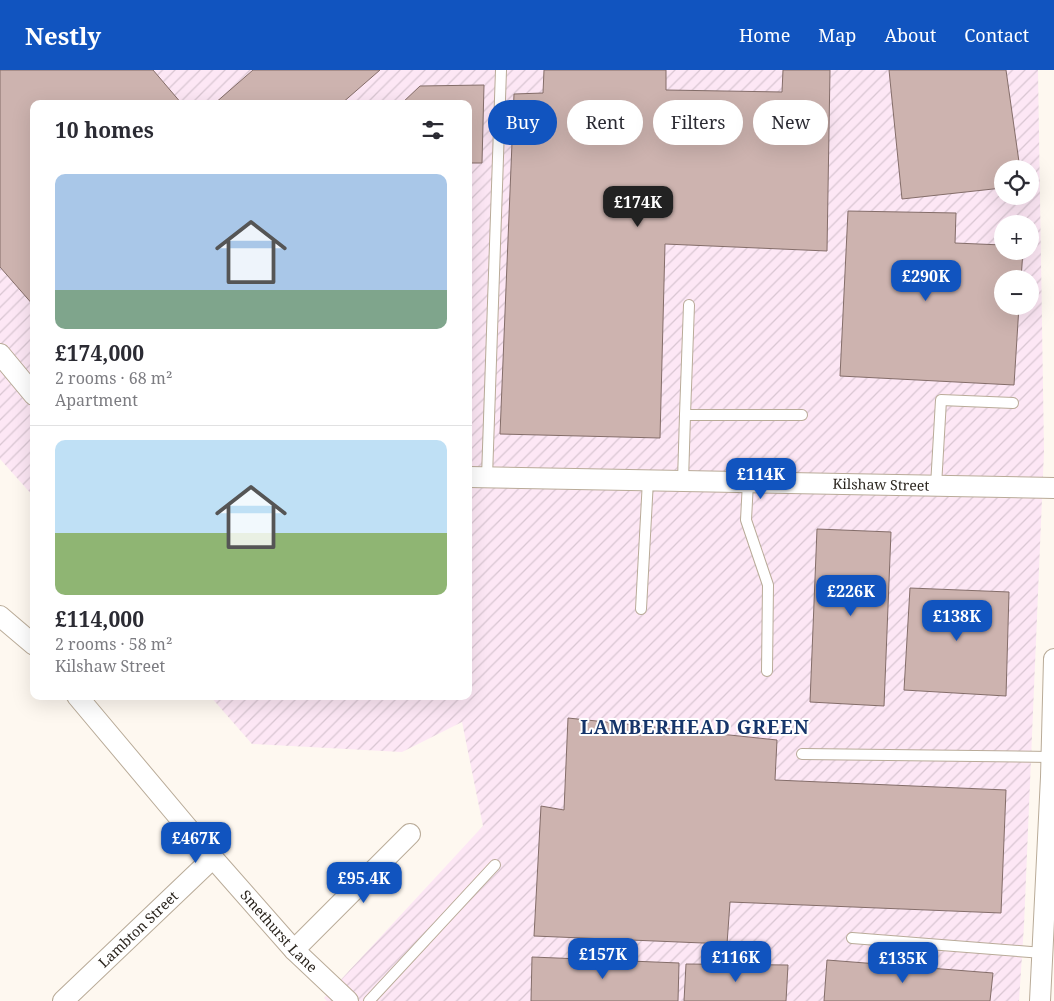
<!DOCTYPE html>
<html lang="en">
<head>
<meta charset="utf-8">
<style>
	:root { --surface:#fff; --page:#f2f2f3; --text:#2b2b33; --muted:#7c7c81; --line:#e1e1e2; --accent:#1154bf }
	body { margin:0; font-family:"Noto Serif",serif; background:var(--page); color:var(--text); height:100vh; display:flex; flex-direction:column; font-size:19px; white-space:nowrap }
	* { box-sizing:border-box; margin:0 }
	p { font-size:16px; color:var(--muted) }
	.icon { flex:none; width:28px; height:28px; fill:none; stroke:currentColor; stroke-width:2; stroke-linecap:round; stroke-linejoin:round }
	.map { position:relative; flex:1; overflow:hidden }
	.panel { position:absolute; left:30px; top:30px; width:442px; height:600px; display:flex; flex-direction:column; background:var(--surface); border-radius:10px; box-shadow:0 5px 20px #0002 }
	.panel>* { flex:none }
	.guide { position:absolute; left:488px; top:30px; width:475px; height:45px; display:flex; gap:10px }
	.fabs { position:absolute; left:994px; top:90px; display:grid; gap:10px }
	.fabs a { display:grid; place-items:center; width:45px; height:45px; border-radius:50%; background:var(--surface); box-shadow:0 5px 20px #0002; font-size:25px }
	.price { position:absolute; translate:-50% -42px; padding:0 11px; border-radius:10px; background:var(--accent); color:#fff; font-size:16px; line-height:32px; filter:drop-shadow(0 1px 2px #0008) }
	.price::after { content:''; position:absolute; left:50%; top:30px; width:15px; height:11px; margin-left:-8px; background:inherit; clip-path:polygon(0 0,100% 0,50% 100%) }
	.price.current { background:#222; color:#fff }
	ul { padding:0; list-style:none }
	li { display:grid; align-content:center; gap:10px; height:265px; padding:0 25px }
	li+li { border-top:1px solid var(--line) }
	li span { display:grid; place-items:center; height:155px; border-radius:10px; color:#555 }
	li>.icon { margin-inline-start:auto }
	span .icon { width:90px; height:90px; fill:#fffc; stroke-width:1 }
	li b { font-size:21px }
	h2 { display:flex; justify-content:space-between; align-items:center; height:60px; padding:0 25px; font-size:21px }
	.pill { padding:0 18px; border-radius:22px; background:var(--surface); box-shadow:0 5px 20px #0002; font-size:18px; line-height:45px }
	.pill.current { background:var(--accent); color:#fff }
	header { display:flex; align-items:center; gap:30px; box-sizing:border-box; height:70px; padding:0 25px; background:var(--accent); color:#fff }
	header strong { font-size:24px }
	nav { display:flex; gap:28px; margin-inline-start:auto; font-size:18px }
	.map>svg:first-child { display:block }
	.industrial { fill:url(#industrial-furrows); fill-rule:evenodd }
	.building { fill:#cdb3af; stroke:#846d69 }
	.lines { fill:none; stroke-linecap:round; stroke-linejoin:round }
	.lane-casing { stroke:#b9ab98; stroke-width:12 }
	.street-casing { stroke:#b9ab98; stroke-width:22 }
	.lane { stroke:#fff; stroke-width:10 }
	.street { stroke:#fff; stroke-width:20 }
	.labels { text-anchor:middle; stroke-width:4; stroke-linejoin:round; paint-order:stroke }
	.street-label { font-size:14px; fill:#2b251e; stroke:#fff }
	.district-label { font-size:19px; font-weight:bold; letter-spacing:1px; fill:#16356a; stroke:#fff }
</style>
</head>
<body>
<header>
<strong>Nestly</strong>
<nav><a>Home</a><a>Map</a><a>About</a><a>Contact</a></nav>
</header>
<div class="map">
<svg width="1054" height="931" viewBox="0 0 1054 931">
	<defs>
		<pattern id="industrial-furrows" width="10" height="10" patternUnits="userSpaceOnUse" patternTransform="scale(1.25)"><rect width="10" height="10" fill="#fde7f5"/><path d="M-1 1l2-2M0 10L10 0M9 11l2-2" fill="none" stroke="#d9c6d2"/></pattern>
	</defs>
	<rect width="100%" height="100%" fill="#fef8f0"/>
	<!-- industrial -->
	<path class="industrial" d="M0 0H1038L1044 381 1024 855 1019 931H327L324 928 483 756 462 652 402 682 252 674 210 626H469V34H34V427L0 389ZM1002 99H1030V126H1002ZM1002 154H1030V181H1002ZM1002 209H1030V236H1002Z"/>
	<!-- building -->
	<g class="building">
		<polygon points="0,0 153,0 182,34 34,34 34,236 0,197"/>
		<polygon points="253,0 380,0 341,34 214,34"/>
		<polygon points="544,0 666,0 666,20 782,22 783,0 830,0 827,181 665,174 660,368 500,364 514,24 543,23"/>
		<polygon points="889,0 1006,0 1020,99 1002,99 1002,118 902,129"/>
		<polygon points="484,15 482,93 469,93 469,34 401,34 420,16"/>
		<polygon points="848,141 956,143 955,173 1002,175 1002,181 1023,181 1021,209 1002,209 1002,236 1019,236 1014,315 840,306"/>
		<polygon points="817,459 891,462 884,636 810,632"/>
		<polygon points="910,518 1009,522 1006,626 904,620"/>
		<polygon points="568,648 777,670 775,710 1006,720 1001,843 730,832 727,874 534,866 541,736 564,740"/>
		<polygon points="532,887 679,893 678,931 531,931"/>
		<polygon points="827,890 993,903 990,931 824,931"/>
		<polygon points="686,894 788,895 786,931 684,931"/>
	</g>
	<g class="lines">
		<!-- lane casing -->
		<g class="lane-casing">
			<g id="lane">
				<polyline points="685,345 689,235"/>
				<polyline points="487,407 501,0"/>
				<polyline points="683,411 685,345 802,345"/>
				<polyline points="748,412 746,450 768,515 767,601"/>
				<polyline points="936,416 941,330 1013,333"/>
				<polyline points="641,539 648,410"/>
				<polyline points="802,684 1051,687"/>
				<polyline points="852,868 1043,883"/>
				<polyline points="369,931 495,795"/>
			</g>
		</g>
		<!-- street casing -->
		<g class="street-casing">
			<g id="street">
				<polyline points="0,284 34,325"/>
				<path id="s1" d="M469 407 1054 418"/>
				<polyline points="0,546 34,575"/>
				<path id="s2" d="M77 626 213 788 294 880 348 931"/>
				<polyline points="294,880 410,764"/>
				<path id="s3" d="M63 931 213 788"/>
				<polyline points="1040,931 1051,707 1054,589"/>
			</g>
		</g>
		<!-- lane -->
		<use href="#lane" class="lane"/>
		<!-- street -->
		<use href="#street" class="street"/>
	</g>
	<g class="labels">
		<!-- street labels -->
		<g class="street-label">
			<text dy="5" stroke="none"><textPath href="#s1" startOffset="412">Kilshaw Street</textPath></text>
			<text dy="5" stroke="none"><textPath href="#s3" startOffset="104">Lambton Street</textPath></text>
			<text dy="5" stroke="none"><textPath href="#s2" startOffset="310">Smethurst Lane</textPath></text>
		</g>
		<!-- district labels -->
		<g class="district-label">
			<text x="695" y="664">LAMBERHEAD GREEN</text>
		</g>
	</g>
</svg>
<div class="fabs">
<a><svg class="icon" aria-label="locate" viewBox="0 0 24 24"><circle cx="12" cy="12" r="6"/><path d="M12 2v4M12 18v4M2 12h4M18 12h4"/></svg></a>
<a>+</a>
<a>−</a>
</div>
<b class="price current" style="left:638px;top:158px">£174K</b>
<b class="price" style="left:926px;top:232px">£290K</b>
<b class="price" style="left:761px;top:430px">£114K</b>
<b class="price" style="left:851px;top:547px">£226K</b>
<b class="price" style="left:957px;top:572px">£138K</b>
<b class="price" style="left:196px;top:794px">£467K</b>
<b class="price" style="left:364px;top:834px">£95.4K</b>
<b class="price" style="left:603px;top:910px">£157K</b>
<b class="price" style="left:736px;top:913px">£116K</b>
<b class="price" style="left:903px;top:914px">£135K</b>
<div class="guide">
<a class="pill current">Buy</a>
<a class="pill">Rent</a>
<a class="pill">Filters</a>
<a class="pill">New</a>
</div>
<section class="panel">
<h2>10 homes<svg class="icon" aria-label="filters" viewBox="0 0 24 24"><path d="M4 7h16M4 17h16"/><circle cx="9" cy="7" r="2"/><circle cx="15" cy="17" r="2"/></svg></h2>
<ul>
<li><span style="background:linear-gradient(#a9c7e8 75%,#7fa58c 0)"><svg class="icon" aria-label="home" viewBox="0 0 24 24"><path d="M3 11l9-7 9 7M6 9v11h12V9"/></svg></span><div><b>£174,000</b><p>2 rooms · 68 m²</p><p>Apartment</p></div></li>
<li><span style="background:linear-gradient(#bfe0f5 60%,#8fb573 0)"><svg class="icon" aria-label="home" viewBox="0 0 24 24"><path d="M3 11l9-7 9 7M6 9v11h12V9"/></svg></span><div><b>£114,000</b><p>2 rooms · 58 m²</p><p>Kilshaw Street</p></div></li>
</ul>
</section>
</div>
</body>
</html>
